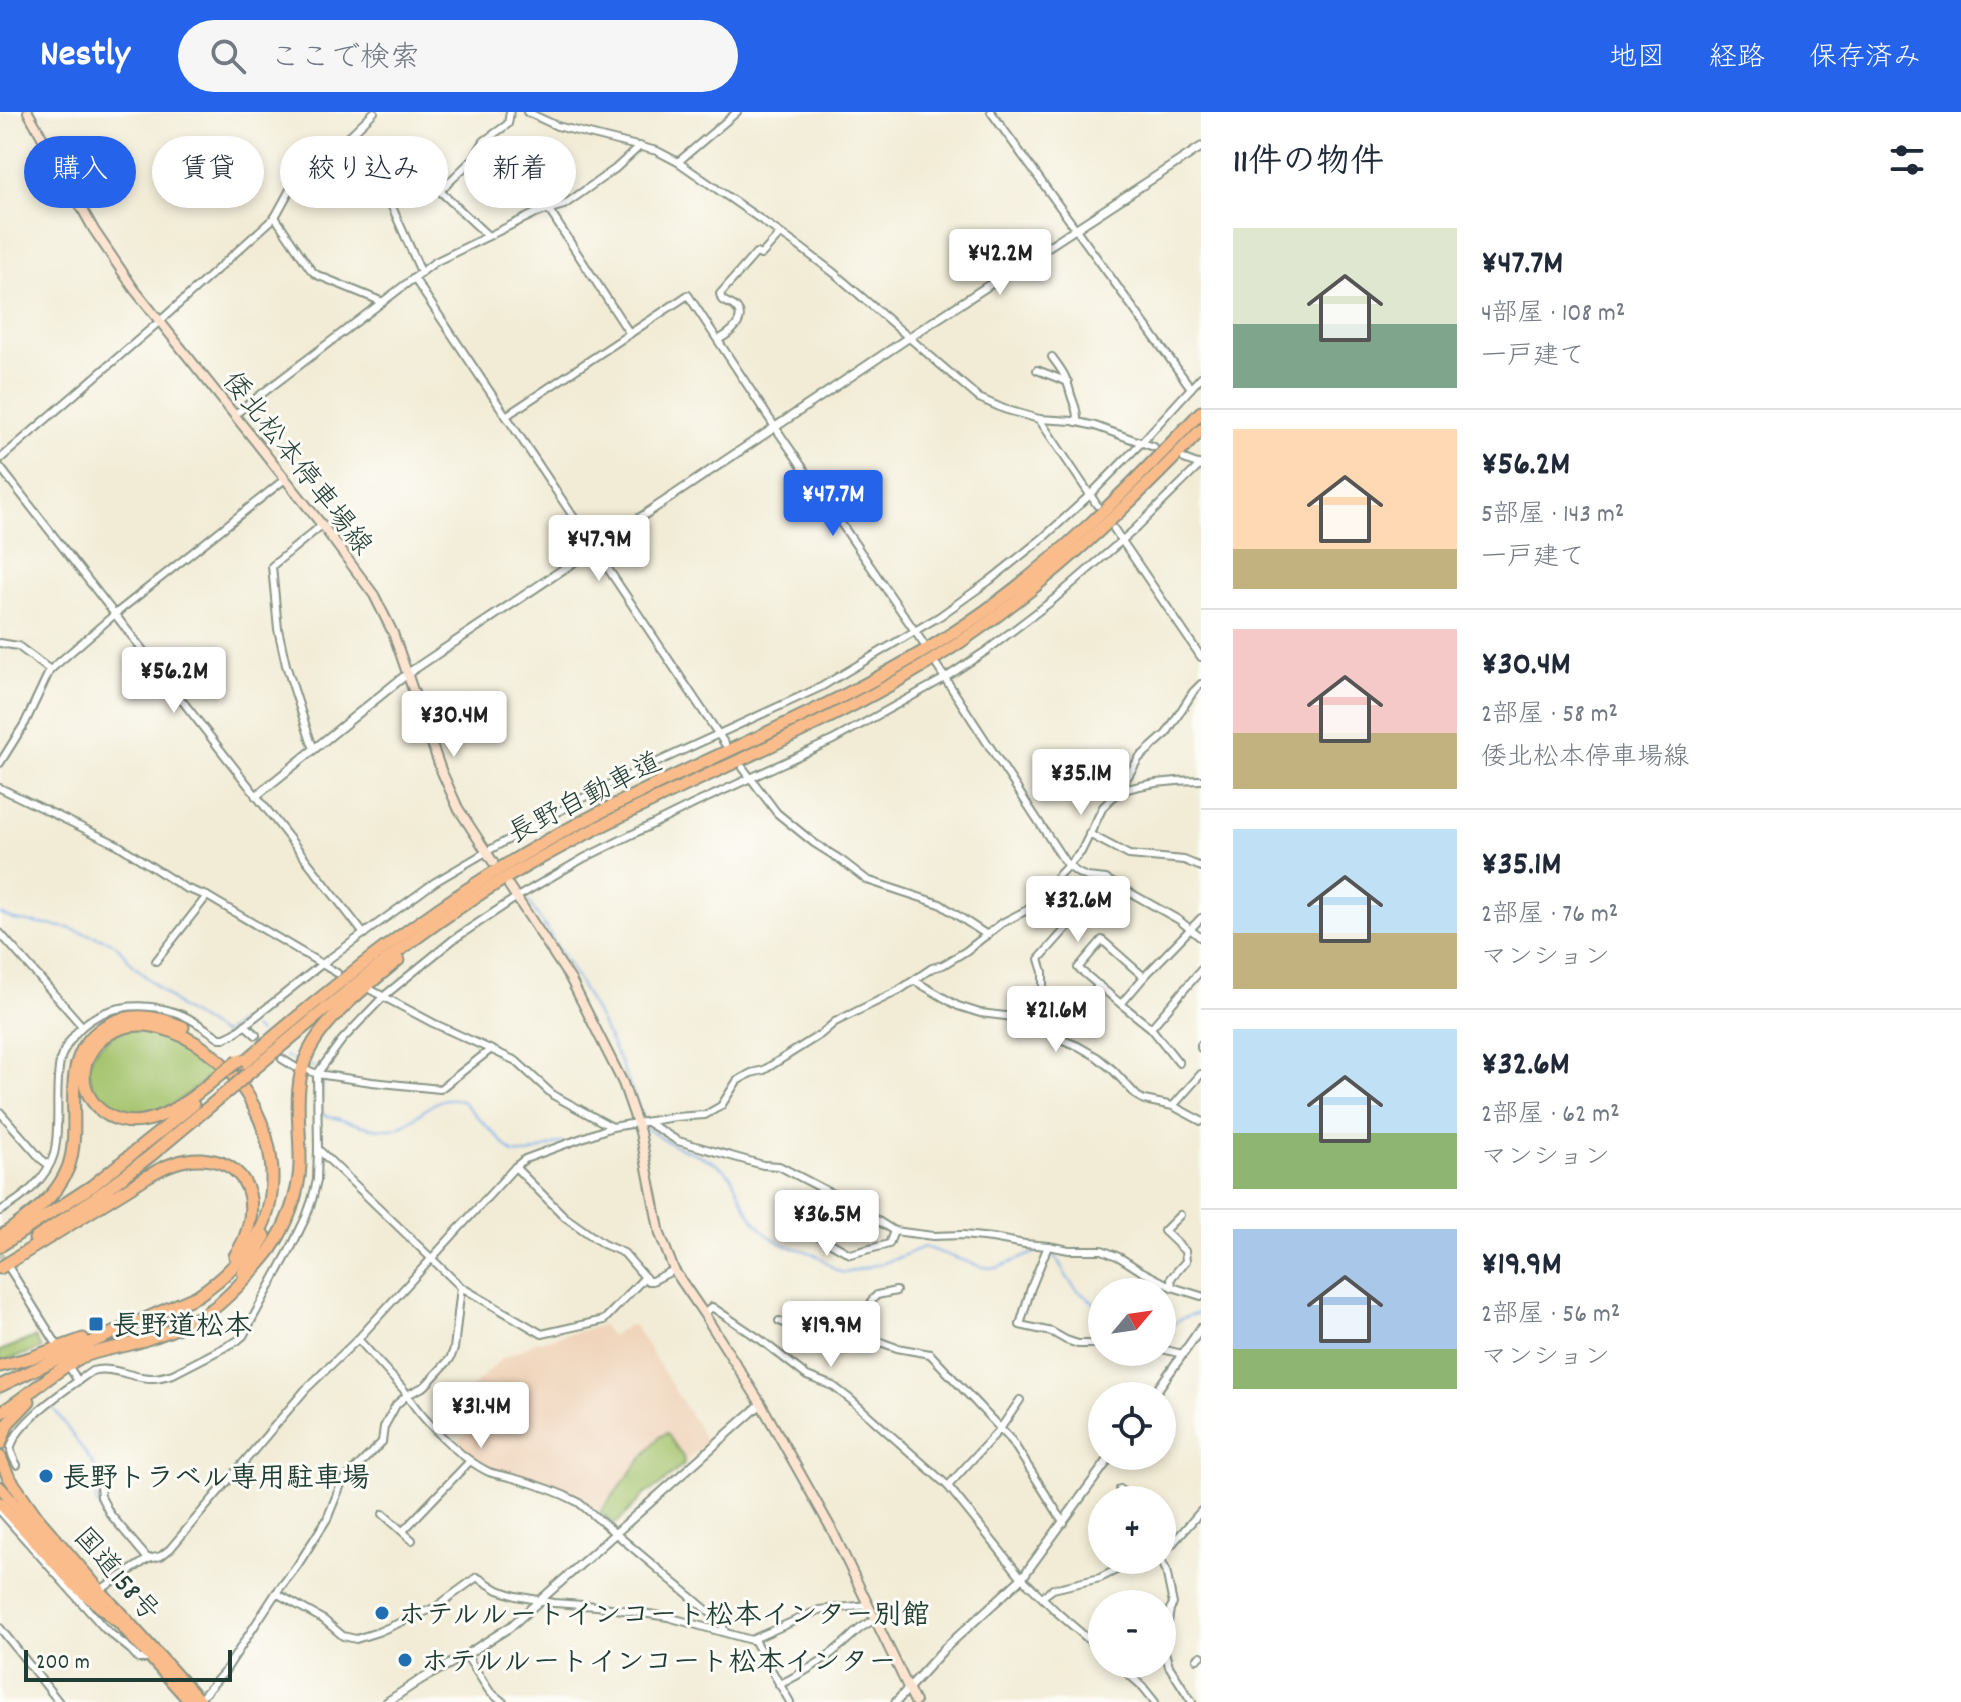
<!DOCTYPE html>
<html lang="ja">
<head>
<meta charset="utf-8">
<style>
	:root { --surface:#fff; --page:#f6f6f7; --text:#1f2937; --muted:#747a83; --line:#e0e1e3; --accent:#2563eb }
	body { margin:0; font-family:Dekko,"Klee One",sans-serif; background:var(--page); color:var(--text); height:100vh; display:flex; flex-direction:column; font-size:30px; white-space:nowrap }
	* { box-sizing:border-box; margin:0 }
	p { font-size:26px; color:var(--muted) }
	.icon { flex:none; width:44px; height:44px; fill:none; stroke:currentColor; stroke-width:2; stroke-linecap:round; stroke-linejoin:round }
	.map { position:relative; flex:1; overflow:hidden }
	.details { display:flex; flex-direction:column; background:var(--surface); width:760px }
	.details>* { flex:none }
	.hud { position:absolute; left:24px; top:24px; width:760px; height:72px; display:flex; gap:16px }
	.needle { width:52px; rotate:61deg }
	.buttons { position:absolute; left:1088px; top:1166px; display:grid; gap:16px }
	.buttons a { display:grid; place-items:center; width:88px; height:88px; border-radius:50%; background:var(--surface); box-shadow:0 4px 12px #0003; font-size:40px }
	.scale { position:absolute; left:24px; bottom:20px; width:208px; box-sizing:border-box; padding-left:8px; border:4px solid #1f3d34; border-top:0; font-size:22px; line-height:28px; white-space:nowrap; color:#1f3d34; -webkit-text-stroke:6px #fdfcf7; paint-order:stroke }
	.price { position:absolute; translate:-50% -68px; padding:0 18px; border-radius:8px; background:#fff; color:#222; font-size:26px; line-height:52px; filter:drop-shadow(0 2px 4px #0008) }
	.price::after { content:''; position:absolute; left:50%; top:48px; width:24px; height:18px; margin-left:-12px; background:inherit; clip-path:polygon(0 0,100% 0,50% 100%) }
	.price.on { background:var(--accent); color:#fff }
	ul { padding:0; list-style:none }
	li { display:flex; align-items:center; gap:24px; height:200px; padding:0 32px }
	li+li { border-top:2px solid var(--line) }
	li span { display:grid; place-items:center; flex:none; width:224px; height:160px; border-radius:0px; color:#555 }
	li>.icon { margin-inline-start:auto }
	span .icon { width:96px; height:96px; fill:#fffc; stroke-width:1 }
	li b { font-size:34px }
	h2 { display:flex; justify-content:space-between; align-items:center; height:96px; padding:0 32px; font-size:34px }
	.pill { padding:0 28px; border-radius:36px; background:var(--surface); box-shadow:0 4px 12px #0003; font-size:28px; line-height:72px }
	.pill.on { background:var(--accent); color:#fff }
	header { display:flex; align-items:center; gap:48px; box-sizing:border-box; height:112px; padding:0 40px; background:var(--accent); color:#fff }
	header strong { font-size:38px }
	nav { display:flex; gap:44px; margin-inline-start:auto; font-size:28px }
	.search { width:560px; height:72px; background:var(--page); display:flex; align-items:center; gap:20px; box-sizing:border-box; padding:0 28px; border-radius:44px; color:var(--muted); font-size:30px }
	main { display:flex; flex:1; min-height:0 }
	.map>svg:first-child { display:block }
	.built { fill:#f0d5bc }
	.green { fill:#a3c26a; stroke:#61804f; stroke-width:2 }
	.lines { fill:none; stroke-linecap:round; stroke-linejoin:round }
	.stream { stroke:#7cade7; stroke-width:2 }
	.minor-tunnel { stroke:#c8c9b6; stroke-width:6; stroke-dasharray:6 3; stroke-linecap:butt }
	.minor-casing { stroke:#889485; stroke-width:10 }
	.tertiary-casing { stroke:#889485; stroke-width:11 }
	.secondary-casing { stroke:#889485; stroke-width:12 }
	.trunk-casing { stroke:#889485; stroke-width:14 }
	.motorway-casing { stroke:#889485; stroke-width:15 }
	.minor { stroke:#fff; stroke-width:6 }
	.tertiary { stroke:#fff; stroke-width:7 }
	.secondary { stroke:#fde4d1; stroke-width:8 }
	.trunk { stroke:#fabc8b; stroke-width:10 }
	.motorway { stroke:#fabc8b; stroke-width:11 }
	.motorway-bridge-casing { stroke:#889485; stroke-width:15; stroke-linecap:butt }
	.motorway-bridge { stroke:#fabc8b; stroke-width:11 }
	.poi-dot { fill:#1f6fb2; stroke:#fdfcf7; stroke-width:3 }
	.labels { text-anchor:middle; stroke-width:6; stroke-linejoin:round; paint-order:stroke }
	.street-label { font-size:28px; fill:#1f3d34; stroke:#fdfcf7 }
	.poi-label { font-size:28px; font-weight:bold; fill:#1f3d34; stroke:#fdfcf7; text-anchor:start }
</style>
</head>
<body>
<header>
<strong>Nestly</strong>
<div class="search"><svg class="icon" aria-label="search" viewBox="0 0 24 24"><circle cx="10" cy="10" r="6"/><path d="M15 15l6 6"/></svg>ここで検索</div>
<nav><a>地図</a><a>経路</a><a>保存済み</a></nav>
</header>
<main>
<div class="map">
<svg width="1201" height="1590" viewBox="0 0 1201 1590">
	<rect width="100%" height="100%" fill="#fdfcf7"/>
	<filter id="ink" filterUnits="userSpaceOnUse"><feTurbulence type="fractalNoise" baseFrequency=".0125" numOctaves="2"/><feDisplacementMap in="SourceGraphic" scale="16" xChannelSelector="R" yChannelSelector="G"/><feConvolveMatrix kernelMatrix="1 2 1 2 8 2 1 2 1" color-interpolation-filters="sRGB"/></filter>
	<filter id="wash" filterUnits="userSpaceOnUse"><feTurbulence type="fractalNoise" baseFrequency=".006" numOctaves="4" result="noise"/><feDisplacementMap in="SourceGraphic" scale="32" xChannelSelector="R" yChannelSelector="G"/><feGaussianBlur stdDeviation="1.8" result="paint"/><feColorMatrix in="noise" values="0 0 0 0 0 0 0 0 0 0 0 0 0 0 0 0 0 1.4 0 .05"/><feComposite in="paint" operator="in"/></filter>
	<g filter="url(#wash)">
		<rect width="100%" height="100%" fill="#f2ecd6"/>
		<!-- built -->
		<polygon class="built" points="602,1213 611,1224 629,1213 635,1214 707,1330 659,1374 645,1382 616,1412 576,1383 552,1371 489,1356 469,1345 456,1333 456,1330 474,1314 462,1285 501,1247 536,1230"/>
		<!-- green -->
		<g class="green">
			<path d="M124 918H152L174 926 214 955C206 970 192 979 179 988 166 997 149 1005 133 1006 111 1007 95 990 91 969 90 964 88 956 89 951 94 935 110 924 124 918Z"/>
			<polygon points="35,1225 42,1237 0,1250 0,1239"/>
			<polygon points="667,1321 683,1345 684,1352 659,1374 645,1382 616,1412 600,1400 659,1325"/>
		</g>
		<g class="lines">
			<!-- stream -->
			<g class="stream">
				<path d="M529 790C575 860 616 929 643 1008"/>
				<polyline points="0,802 14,808 68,816 110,829 117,834 134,854 182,897 219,920 223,922 242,908 244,908"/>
				<polyline points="253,916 259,921"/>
				<polyline points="285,944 296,949"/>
				<polyline points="310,954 314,955"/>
				<polyline points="321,989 323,966"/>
				<path d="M321 995V1002C341 1007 369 1018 389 1017 417 1015 433 977 462 989L513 1041 528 1042 562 1030"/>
				<path d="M645 1014 646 1016C655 1022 664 1029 674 1033 694 1042 715 1047 731 1064 743 1089 755 1121 783 1132 794 1137 809 1138 819 1145 829 1151 832 1159 845 1161L890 1149 924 1135 982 1155 997 1156 1041 1138C1064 1147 1058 1155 1072 1172 1080 1183 1094 1188 1102 1199"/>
				<polyline points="618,1017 636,1016"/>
				<polyline points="1162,1223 1180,1207 1201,1200"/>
				<polyline points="51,1293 94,1353 96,1390 108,1410"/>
			</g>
		</g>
	</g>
	<g filter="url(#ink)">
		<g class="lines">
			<!-- minor-tunnel -->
			<g class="minor-tunnel">
				<polyline points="256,923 282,947"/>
				<polyline points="0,1142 7,1153"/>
			</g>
			<!-- minor casing -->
			<g class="minor-casing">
				<g id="minor">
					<polyline points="527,0 557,14 657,39 678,50 800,135 834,161 979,286 1004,297 1039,307 1073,309 1095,314 1154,335"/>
					<polyline points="991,0 1191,276"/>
					<polyline points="340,33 389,88 421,160"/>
					<polyline points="678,50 737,0"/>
					<polyline points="549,98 630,222"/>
					<polyline points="275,105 311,158 317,163 383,190"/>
					<polyline points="488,124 441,80 442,77 473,47 484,29 508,12 510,0"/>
					<polyline points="414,166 725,632"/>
					<path d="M718 228C729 222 749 208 735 195 731 192 726 190 722 188L720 182 756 141 761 143 780 122"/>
					<path d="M1052 245C1064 261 1066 264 1071 283 1074 293 1078 298 1077 310"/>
					<polyline points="1037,258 1068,270"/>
					<polyline points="234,303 435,150 536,101 564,93 615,57 640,34"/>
					<polyline points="506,304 688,183 775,315 923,531"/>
					<polyline points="1039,307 1097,393"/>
					<polyline points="0,347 160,209 275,105 292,74 340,33 374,0"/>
					<polyline points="1184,347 1200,353"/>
					<polyline points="0,355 364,822"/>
					<polyline points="1114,417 1201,545"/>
					<polyline points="0,531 18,534 50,558"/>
					<polyline points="937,554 1067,753 1078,761 1087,765 1106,767 1179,808 1201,826"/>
					<polyline points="315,637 311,630 286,553 278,517 272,454 322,413"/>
					<polyline points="0,651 25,611 50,558 115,502 285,367"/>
					<polyline points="743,656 777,701 814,731 841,748 867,768 940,792 987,823"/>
					<polyline points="0,676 118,733 185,776 207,784 337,861"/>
					<path d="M1119 679C1147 671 1172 668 1201 668"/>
					<polyline points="1089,722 1129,743 1184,748 1201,755"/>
					<polyline points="1049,773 1065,791 1072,810 1039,847 1043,860 1043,882 1072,907"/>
					<polyline points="1201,806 1144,865 1121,892 1151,916 1201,858"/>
					<polyline points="0,821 82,914"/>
					<polyline points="156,849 207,784"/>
					<polyline points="915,869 958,894 980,901 1022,906 1040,913 1055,925 1078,934 1097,945 1113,958 1137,984 1144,988 1173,994 1201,1009"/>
					<polyline points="371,878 433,911 516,949 553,983 612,1015"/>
					<polyline points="1121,892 1078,856 1102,828 1144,865"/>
					<polyline points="245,913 256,923"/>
					<polyline points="1151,916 1179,951"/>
					<polyline points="1055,925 1099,873"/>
					<polyline points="1201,933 1201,936"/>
					<polyline points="282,947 295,955"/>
					<polyline points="310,959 317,962 372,970 440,977 490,938"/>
					<polyline points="1173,994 1201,962"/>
					<polyline points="0,1000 41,1047 49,1053"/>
					<polyline points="647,1010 678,1029 763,1053 779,1054 850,1091 894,1119 933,1124 963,1123 992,1126 1025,1132 1048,1134 1069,1138 1102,1138 1119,1145 1141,1159 1172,1175 1201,1184"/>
					<polyline points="318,1037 461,1175 542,1222 604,1208 645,1165"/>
					<polyline points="515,1055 565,1105 603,1132 624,1141 648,1169 652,1169 674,1158"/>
					<polyline points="823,1078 809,1102 810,1119 850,1142 889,1132 894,1119"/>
					<path d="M0 1099C22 1087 47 1067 54 1042 61 1013 54 980 60 949 62 940 69 930 75 922 100 892 142 889 177 901 192 906 207 918 220 926H225L235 921 322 852 435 770 486 740 599 677 821 575 940 504 989 469 1044 425 1090 383 1141 331 1201 265"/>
					<polyline points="1048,1134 1031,1176 1020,1213 1052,1220 1066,1228 1078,1232 1102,1232"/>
					<polyline points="9,1156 56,1231"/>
					<polyline points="1172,1175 1171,1166 1186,1149 1185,1139 1164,1119 1180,1103"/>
					<polyline points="704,1202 712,1195 761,1228 807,1264 833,1274 850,1287 948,1374 1022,1466 1059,1502 1102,1539"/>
					<polyline points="779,1209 798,1216 863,1224 897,1236 930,1242 1012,1329 1064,1411"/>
					<polyline points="863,1224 872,1188 877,1183 896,1179"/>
					<path d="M358 1227 404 1278C419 1305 461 1347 489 1360 497 1363 506 1364 513 1366 536 1372 557 1379 578 1390L721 1510 725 1520"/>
					<polyline points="1162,1237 1182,1242"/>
					<polyline points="71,1258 78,1269"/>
					<path d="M17 1353C14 1348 10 1341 11 1335 17 1309 71 1274 92 1259 113 1253 132 1267 153 1266 160 1266 166 1264 173 1262L237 1229 243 1224 293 1132 306 1105 312 1088 317 1068 318 1037 317 962 342 928 384 884 454 827 517 785 584 746 694 692 833 628 945 566 986 539 1053 488 1134 418 1201 352"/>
					<polyline points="99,1360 101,1385 110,1402 148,1447"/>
					<polyline points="948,1374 1000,1317 1020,1288"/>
					<polyline points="1120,1377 1129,1388"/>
					<polyline points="0,1399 105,1517 131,1538 139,1547 152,1547"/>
					<polyline points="383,1402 412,1428"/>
					<polyline points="403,1419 470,1349"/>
					<polyline points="1162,1441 1173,1431 1201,1399"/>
					<polyline points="1161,1448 1166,1458 1173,1492 1170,1497 1164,1537 1169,1554 1192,1590"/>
					<polyline points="100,1478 148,1447 161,1444 170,1437 306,1277 358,1227 515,1055 525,1047 612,1015 675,1005 705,1003 721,994 737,969 751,961 764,958 821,922 835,910 898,879 932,856 943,853 966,839 1002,811 1027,798 1043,786 1049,773 1081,740 1103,695 1119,679 1139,646 1166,622 1193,580 1201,572"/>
					<polyline points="276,1481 324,1508 343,1524 356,1527 378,1520 436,1495 477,1465 498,1478 516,1484 554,1491 597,1494 668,1505 751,1528 819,1498 868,1493"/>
					<polyline points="1042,1485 1053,1477 1100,1466 1136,1448"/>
					<polyline points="0,1516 59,1590"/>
					<polyline points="754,1528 790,1590"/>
					<polyline points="466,1543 490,1580 503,1590"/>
					<polyline points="1197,1547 1201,1544"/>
					<polyline points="1117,1552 1143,1575 1155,1590"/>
					<path d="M779 1573C800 1562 821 1551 839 1535 853 1524 858 1515 875 1508"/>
					<polyline points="199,1588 225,1559 276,1481 297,1454 327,1407 342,1370 382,1330 384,1315 396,1293 407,1283 425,1274 450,1247 454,1237 461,1175"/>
				</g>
			</g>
			<!-- tertiary casing -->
			<g class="tertiary-casing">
				<g id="tertiary">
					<polyline points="1200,353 1201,354"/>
					<polyline points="256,684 407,562 908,226 1201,35"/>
					<polyline points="1153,1284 1201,1216"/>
					<polyline points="387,1590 420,1568 461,1546 510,1515 761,1292"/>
					<polyline points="896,1590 945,1536 1022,1466 1111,1344"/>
				</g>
			</g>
			<!-- secondary casing -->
			<g class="secondary-casing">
				<g id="secondary">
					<polyline points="28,0 94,118 134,177 322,413 374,483 393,521 441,658 458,696 493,750"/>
					<polyline points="509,774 571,868 623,971 640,1020 660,1122 674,1158 704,1202 761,1292 832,1418 915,1590"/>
				</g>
			</g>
			<!-- trunk casing -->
			<g class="trunk-casing">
				<g id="trunk">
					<polyline points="0,1375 101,1491"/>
					<polyline points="33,1400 100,1478 201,1590"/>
					<polyline points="112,1503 190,1590"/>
				</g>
			</g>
			<!-- motorway casing -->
			<g class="motorway-casing">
				<g id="motorway">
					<path d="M242 952C354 855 464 769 597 702 721 638 852 590 968 511 1055 452 1129 376 1201 300"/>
					<path d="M249 961C334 890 418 817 514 761 638 688 774 639 899 568 1014 503 1110 413 1201 318"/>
					<path d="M0 1125C26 1107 56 1087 68 1056 86 1007 51 941 111 911 134 900 160 905 183 915"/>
					<polyline points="35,1127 99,1083 150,1044 234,974"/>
					<polyline points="0,1134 92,1074 193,993"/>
					<path d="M0 1156 148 1064C165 1054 182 1046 202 1047 258 1051 261 1106 235 1144"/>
					<polyline points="243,1161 265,1124"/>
					<polyline points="0,1254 30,1246 83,1227"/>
					<path d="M0 1274 90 1231 197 1184C223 1167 254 1138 265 1108 291 1034 242 945 171 919 150 911 127 910 107 923 94 932 84 947 84 964 84 978 92 992 103 1000 144 1029 191 987 221 962"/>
					<path d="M0 1301C28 1285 51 1260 80 1246 101 1236 123 1236 144 1228 165 1221 194 1210 211 1198 226 1188 259 1153 270 1138 287 1114 299 1082 300 1053 301 1014 291 975 309 939 325 906 369 872 398 848"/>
					<polyline points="0,1332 8,1311 29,1289"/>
					<polyline points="0,1345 8,1364 36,1404"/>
					<polyline points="0,1391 76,1474 116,1508"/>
				</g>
			</g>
			<!-- minor -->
			<use href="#minor" class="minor"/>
			<!-- tertiary -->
			<use href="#tertiary" class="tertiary"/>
			<!-- secondary -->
			<use href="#secondary" class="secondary"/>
			<!-- trunk -->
			<use href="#trunk" class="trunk"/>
			<!-- motorway -->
			<use href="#motorway" class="motorway"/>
			<!-- motorway-bridge casing -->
			<g class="motorway-bridge-casing">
				<g id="motorway-bridge">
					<polyline points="221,962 239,948"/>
					<polyline points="234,974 249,961"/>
				</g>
			</g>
			<!-- motorway-bridge -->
			<use href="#motorway-bridge" class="motorway-bridge"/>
		</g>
	</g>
	<!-- markers -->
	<g class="poi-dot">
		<rect x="88" y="1204" width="16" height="16" rx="4"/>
		<circle cx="46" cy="1364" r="8"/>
		<circle cx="382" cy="1501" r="8"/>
		<circle cx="405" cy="1548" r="8"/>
	</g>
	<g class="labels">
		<!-- street labels -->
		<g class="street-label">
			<text transform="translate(299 350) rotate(52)" y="10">倭北松本停車場線</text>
			<text transform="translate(584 684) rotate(-27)" y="10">長野自動車道</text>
			<text transform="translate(118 1461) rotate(49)" y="10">国道158号</text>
		</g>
		<!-- poi labels -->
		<g class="poi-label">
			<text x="112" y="1222">長野道松本</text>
			<text x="62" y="1374">長野トラベル専用駐車場</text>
			<text x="398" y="1511">ホテルルートインコート松本インター別館</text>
			<text x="421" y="1558">ホテルルートインコート松本インター</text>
		</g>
	</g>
</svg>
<div class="buttons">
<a><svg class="needle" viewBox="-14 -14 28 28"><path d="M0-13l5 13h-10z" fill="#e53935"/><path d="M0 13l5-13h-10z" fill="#747a83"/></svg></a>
<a><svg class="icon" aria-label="locate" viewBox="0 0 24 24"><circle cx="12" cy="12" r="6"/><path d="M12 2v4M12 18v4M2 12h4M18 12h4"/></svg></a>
<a>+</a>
<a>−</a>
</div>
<div class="scale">200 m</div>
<b class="price" style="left:1000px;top:185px">¥42.2M</b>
<b class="price on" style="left:833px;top:426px">¥47.7M</b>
<b class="price" style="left:599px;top:471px">¥47.9M</b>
<b class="price" style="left:174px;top:603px">¥56.2M</b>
<b class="price" style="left:454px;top:647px">¥30.4M</b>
<b class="price" style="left:1081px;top:705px">¥35.1M</b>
<b class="price" style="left:1078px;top:832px">¥32.6M</b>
<b class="price" style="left:1056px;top:942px">¥21.6M</b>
<b class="price" style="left:827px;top:1146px">¥36.5M</b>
<b class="price" style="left:831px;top:1257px">¥19.9M</b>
<b class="price" style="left:481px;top:1338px">¥31.4M</b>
<div class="hud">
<a class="pill on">購入</a>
<a class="pill">賃貸</a>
<a class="pill">絞り込み</a>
<a class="pill">新着</a>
</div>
</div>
<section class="details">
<h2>11件の物件<svg class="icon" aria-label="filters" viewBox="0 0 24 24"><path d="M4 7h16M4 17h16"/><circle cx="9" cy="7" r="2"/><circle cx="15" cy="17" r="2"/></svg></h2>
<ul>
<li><span style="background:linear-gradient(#dfe7d0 60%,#7fa58c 0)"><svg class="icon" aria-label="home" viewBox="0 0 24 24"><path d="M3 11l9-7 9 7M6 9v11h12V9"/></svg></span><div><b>¥47.7M</b><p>4部屋 · 108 m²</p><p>一戸建て</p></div></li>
<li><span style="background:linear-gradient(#ffd9b3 75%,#c2b280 0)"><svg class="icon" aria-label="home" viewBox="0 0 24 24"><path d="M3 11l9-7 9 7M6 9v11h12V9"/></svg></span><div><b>¥56.2M</b><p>5部屋 · 143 m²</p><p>一戸建て</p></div></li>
<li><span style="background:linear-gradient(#f6c9c9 65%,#c2b280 0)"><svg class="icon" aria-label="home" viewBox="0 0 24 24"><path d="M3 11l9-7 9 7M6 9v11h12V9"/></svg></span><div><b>¥30.4M</b><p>2部屋 · 58 m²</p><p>倭北松本停車場線</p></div></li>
<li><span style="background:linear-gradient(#bfe0f5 65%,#c2b280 0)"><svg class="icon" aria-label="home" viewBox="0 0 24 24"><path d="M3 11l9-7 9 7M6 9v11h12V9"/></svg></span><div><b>¥35.1M</b><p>2部屋 · 76 m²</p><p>マンション</p></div></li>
<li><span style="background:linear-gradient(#bfe0f5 65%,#8fb573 0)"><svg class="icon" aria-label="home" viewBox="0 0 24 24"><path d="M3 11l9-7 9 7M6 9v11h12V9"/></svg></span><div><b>¥32.6M</b><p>2部屋 · 62 m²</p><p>マンション</p></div></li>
<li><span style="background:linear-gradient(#a9c7e8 75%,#8fb573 0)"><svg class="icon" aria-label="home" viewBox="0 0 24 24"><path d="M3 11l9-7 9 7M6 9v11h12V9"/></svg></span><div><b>¥19.9M</b><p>2部屋 · 56 m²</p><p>マンション</p></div></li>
</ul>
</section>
</main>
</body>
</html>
